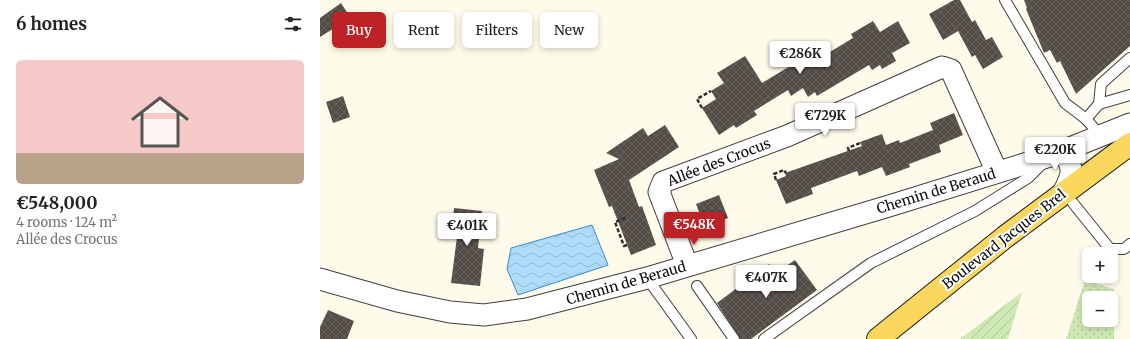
<!DOCTYPE html>
<html lang="en">
<head>
<meta charset="utf-8">
<style>
	:root { --surface:#fff; --page:#f2f2f2; --text:#222; --muted:#767676; --accent:#bd2227 }
	body { margin:0; font-family:Merriweather,serif; background:var(--page); color:var(--text); height:100vh; display:flex; flex-direction:column; font-size:15px; white-space:nowrap }
	* { box-sizing:border-box; margin:0 }
	p { font-size:13px; color:var(--muted) }
	.icon { flex:none; width:22px; height:22px; fill:none; stroke:currentColor; stroke-width:2; stroke-linecap:round; stroke-linejoin:round }
	.map { position:relative; flex:1; overflow:hidden }
	.sheet { display:flex; flex-direction:column; background:var(--surface); width:320px }
	.sheet>* { flex:none }
	.guide { position:absolute; left:12px; top:12px; width:380px; height:36px; display:flex; gap:8px }
	.fabs { position:absolute; left:762px; top:247px; display:grid; gap:8px }
	.fabs a { display:grid; place-items:center; width:36px; height:36px; border-radius:6px; background:var(--surface); box-shadow:0 2px 6px #0003; font-size:20px }
	.price { position:absolute; translate:-50% -34px; padding:0 9px; border-radius:4px; background:#fff; color:#222; font-size:13px; line-height:26px; filter:drop-shadow(0 1px 2px #0008) }
	.price::after { content:''; position:absolute; left:50%; top:24px; width:12px; height:9px; margin-left:-6px; background:inherit; clip-path:polygon(0 0,100% 0,50% 100%) }
	.price.selected { background:var(--accent); color:#fff }
	ul { padding:0; list-style:none }
	li { display:grid; align-content:center; gap:8px; height:212px; padding:0 16px }
	li span { display:grid; place-items:center; height:124px; border-radius:6px; color:#555 }
	li>.icon { margin-inline-start:auto }
	span .icon { width:72px; height:72px; fill:#fffc; stroke-width:1 }
	li b { font-size:17px }
	h2 { display:flex; justify-content:space-between; align-items:center; height:48px; padding:0 16px; font-size:17px }
	.pill { padding:0 14px; border-radius:6px; background:var(--surface); box-shadow:0 2px 6px #0003; font-size:14px; line-height:36px }
	.pill.selected { background:var(--accent); color:#fff }
	main { display:flex; flex:1; min-height:0 }
	.map>svg:first-child { display:block }
	.grass { fill:url(#grass-dots); fill-rule:evenodd }
	.garden { fill:url(#garden-furrows) }
	.water { fill:url(#water-waves); stroke:#348fcf }
	.building { fill:url(#building-cross-hatch) }
	.lines { fill:none; stroke-linecap:round; stroke-linejoin:round }
	.service-casing { stroke:#3f3f3f; stroke-width:12 }
	.minor-casing { stroke:#3f3f3f; stroke-width:23 }
	.primary-casing { stroke:#1d1d1d; stroke-width:24 }
	.path { stroke:#2e2e2e; stroke-width:2.5; stroke-dasharray:4 2; stroke-linecap:butt }
	.service { stroke:#fff; stroke-width:10 }
	.minor { stroke:#fff; stroke-width:21 }
	.primary { stroke:#fbd75e; stroke-width:22 }
	.labels { text-anchor:middle; stroke-width:4; stroke-linejoin:round; paint-order:stroke }
	.street-label { font-size:14px; fill:#0c0c0c; stroke:#fff }
</style>
</head>
<body>
<main>
<section class="sheet">
<h2>6 homes<svg class="icon" aria-label="filters" viewBox="0 0 24 24"><path d="M4 7h16M4 17h16"/><circle cx="9" cy="7" r="2"/><circle cx="15" cy="17" r="2"/></svg></h2>
<ul>
<li><span style="background:linear-gradient(#f6c9c9 75%,#b9a48a 0)"><svg class="icon" aria-label="home" viewBox="0 0 24 24"><path d="M3 11l9-7 9 7M6 9v11h12V9"/></svg></span><div><b>€548,000</b><p>4 rooms · 124 m²</p><p>Allée des Crocus</p></div></li>
</ul>
</section>
<div class="map">
<svg width="810" height="339" viewBox="0 0 810 339">
	<defs>
		<pattern id="grass-dots" width="8" height="8" patternUnits="userSpaceOnUse"><rect width="8" height="8" fill="#cfe9b4"/><path d="M2 2h.1M6 6h.1" fill="none" stroke="#b1c79a" stroke-width="1.8" stroke-linecap="round"/></pattern>
		<pattern id="garden-furrows" width="10" height="10" patternUnits="userSpaceOnUse"><rect width="10" height="10" fill="#cfe9b4"/><path d="M-1 1l2-2M0 10L10 0M9 11l2-2" fill="none" stroke="#b1c79a"/></pattern>
		<pattern id="water-waves" width="16" height="10" patternUnits="userSpaceOnUse"><rect width="16" height="10" fill="#aedbf7"/><path d="M0 5q4-4 8 0t8 0" fill="none" stroke="#94bbd3"/></pattern>
		<pattern id="building-cross-hatch" width="8" height="8" patternUnits="userSpaceOnUse"><rect width="8" height="8" fill="#544d48"/><path d="M0 0l8 8M0 8l8-8" fill="none" stroke="#68625e"/></pattern>
	</defs>
	<rect width="100%" height="100%" fill="#fffbea"/>
	<!-- grass -->
	<path class="grass" d="M765 280 794 289V339H746ZM769 298H791V320H769Z"/>
	<!-- garden -->
	<polygon class="garden" points="702,292 688,339 640,339"/>
	<!-- water -->
	<polygon class="water" points="272,225 288,265 198,295 187,269 191,248"/>
	<!-- building -->
	<g class="building">
		<polygon points="634,0 640,0 652,22 655,20 666,40 672,37 683,57 663,69 655,55 652,57 638,31 623,40 609,14"/>
		<polygon points="704,0 810,0 810,46 756,94 740,61 737,63 730,50 724,53 706,9 707,8"/>
		<polygon points="21,3 34,23 20,32 16,27 0,37 0,18"/>
		<polygon points="553,21 560,32 578,21 590,43 572,53 576,61 562,69 560,65 552,70 549,65 497,96 495,92 488,97 483,88 471,96 468,90 434,111 437,115 416,128 414,125 399,135 382,108 396,99 391,91 404,83 397,73 425,56 442,83 485,57 490,64 533,38 531,34"/>
		<polygon points="23,96 30,117 13,123 6,102"/>
		<polygon points="634,113 643,135 619,145 621,152 589,164 590,167 566,176 562,167 539,176 537,171 491,188 493,194 466,204 456,180 466,176 465,173 542,146 540,142 562,134 566,145 579,140 580,143 613,130 610,123"/>
		<polygon points="345,125 359,147 309,180 319,207 322,206 336,245 311,255 292,206 289,207 274,170 299,159 286,153 323,128 328,136"/>
		<polygon points="399,195 408,218 385,227 376,204"/>
		<polygon points="134,208 162,211 158,248 164,249 160,286 131,283 137,237 131,237"/>
		<polygon points="475,260 497,290 431,339 420,339 397,303 449,264 456,273"/>
		<polygon points="8,310 34,321 27,339 0,339 0,327"/>
	</g>
	<g class="lines">
		<!-- service casing -->
		<g class="service-casing">
			<g id="service">
				<polyline points="685,0 745,103 766,119 780,135"/>
				<polyline points="779,104 781,84 810,58"/>
				<polyline points="766,119 779,104 810,95"/>
				<polyline points="753,203 790,249 804,249 810,244"/>
				<polyline points="327,278 371,339"/>
				<polyline points="377,286 414,339"/>
				<polyline points="444,339 551,263 655,211 708,178 723,163"/>
			</g>
		</g>
		<!-- minor casing -->
		<g class="minor-casing">
			<g id="minor">
				<path d="M744 151C753 169 754 172 744 191"/>
				<polyline points="367,265 339,192 343,182 467,136 622,67 631,70 677,172"/>
				<polyline points="0,279 77,301 130,312 164,315 207,309 327,278 569,206 730,156 810,124"/>
			</g>
		</g>
		<!-- primary casing -->
		<g class="primary-casing">
			<polyline id="primary" points="558,339 685,237 810,144"/>
		</g>
		<!-- path -->
		<g class="path">
			<polyline points="382,108 377,99 391,91"/>
			<polyline points="529,151 528,148 540,143"/>
			<polyline points="456,180 454,174 464,170 466,173"/>
			<polyline points="307,245 304,246 295,222 307,217"/>
		</g>
		<!-- service -->
		<use href="#service" class="service"/>
		<!-- minor -->
		<use href="#minor" class="minor"/>
		<!-- primary -->
		<use href="#primary" class="primary"/>
	</g>
	<g class="labels">
		<!-- street labels -->
		<g class="street-label">
			<text transform="translate(399 162) rotate(-21)" y="5">Allée des Crocus</text>
			<text transform="translate(616 191) rotate(-17)" y="5">Chemin de Beraud</text>
			<text transform="translate(684 239) rotate(-38)" y="5">Boulevard Jacques Brel</text>
			<text transform="translate(306 283) rotate(-16)" y="5">Chemin de Beraud</text>
		</g>
	</g>
</svg>
<div class="fabs">
<a>+</a>
<a>−</a>
</div>
<b class="price" style="left:480px;top:75px">€286K</b>
<b class="price" style="left:505px;top:137px">€729K</b>
<b class="price" style="left:735px;top:171px">€220K</b>
<b class="price selected" style="left:374px;top:246px">€548K</b>
<b class="price" style="left:147px;top:247px">€401K</b>
<b class="price" style="left:446px;top:299px">€407K</b>
<div class="guide">
<a class="pill selected">Buy</a>
<a class="pill">Rent</a>
<a class="pill">Filters</a>
<a class="pill">New</a>
</div>
</div>
</main>
</body>
</html>
